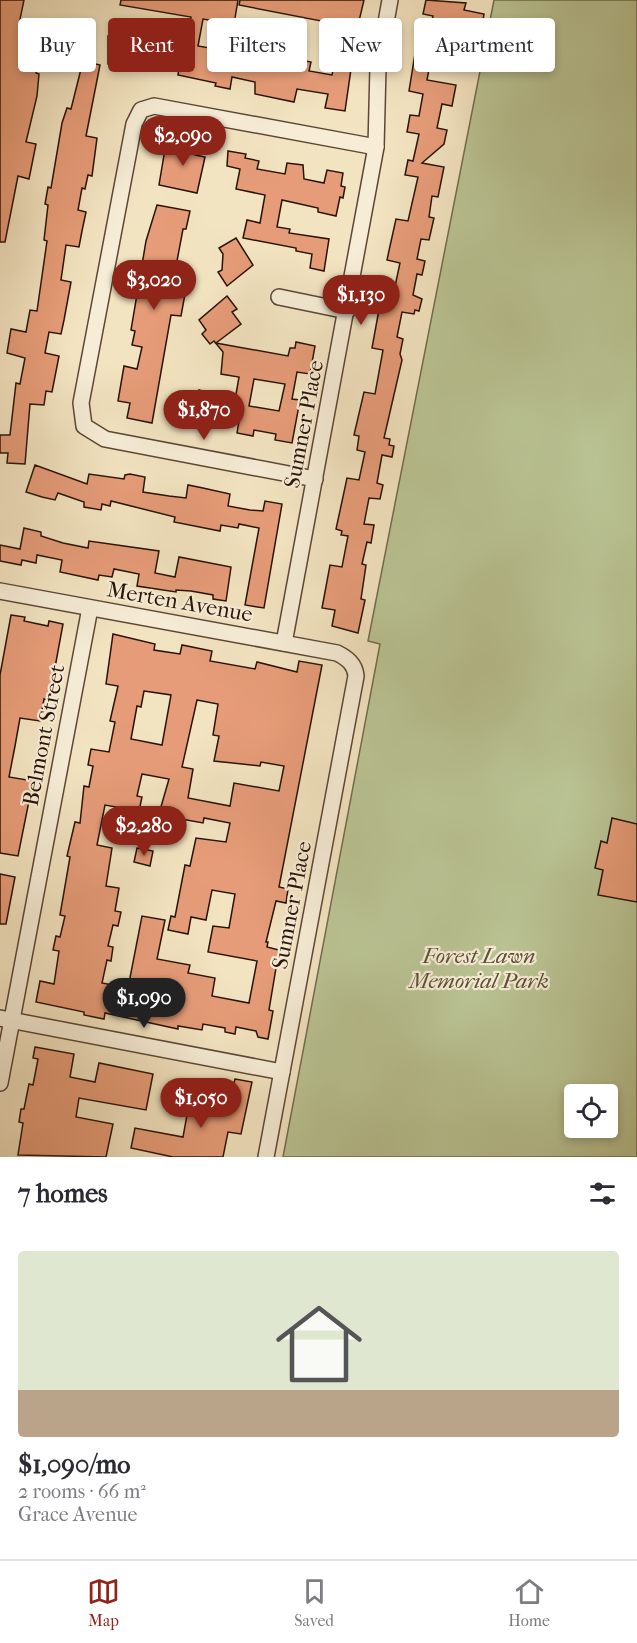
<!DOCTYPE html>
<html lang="en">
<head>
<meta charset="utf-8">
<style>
	:root { --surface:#fff; --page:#f2f2f3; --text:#2b2b33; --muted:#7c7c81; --line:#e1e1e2; --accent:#8f2418 }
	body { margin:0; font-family:"IM FELL French Canon",serif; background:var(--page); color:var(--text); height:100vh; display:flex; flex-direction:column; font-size:22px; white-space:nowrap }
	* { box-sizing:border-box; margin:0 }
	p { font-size:20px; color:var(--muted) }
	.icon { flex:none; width:33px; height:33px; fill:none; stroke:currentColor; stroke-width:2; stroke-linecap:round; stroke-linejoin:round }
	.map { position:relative; height:1157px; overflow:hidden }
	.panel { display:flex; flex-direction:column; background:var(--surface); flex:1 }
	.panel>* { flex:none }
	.top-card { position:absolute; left:18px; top:18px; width:602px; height:54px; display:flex; gap:12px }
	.controls { position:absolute; left:564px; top:1084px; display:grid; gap:12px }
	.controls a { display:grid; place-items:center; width:54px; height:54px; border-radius:6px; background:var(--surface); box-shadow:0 3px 9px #0003; font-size:30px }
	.price { position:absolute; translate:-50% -51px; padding:0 14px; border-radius:21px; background:var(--accent); color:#fff; font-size:20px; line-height:39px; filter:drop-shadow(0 2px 3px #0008) }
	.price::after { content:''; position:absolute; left:50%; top:36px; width:18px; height:14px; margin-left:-9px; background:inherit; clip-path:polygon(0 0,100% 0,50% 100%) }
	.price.active { background:#222; color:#fff }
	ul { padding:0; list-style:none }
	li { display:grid; align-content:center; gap:12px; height:318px; padding:0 18px }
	li span { display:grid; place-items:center; height:186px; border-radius:6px; color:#555 }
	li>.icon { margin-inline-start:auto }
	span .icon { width:108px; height:108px; fill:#fffc; stroke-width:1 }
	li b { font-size:26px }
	h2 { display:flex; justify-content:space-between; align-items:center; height:72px; padding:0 18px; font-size:26px }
	.pill { padding:0 21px; border-radius:6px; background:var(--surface); box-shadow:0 3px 9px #0003; font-size:21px; line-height:54px }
	.pill.active { background:var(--accent); color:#fff }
	.tab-bar { display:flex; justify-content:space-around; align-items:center; height:84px; border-top:2px solid var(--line); background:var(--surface); font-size:16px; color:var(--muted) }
	.tab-bar a { display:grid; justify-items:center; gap:3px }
	.tab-bar .active { color:var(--accent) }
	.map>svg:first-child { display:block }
	.green { fill:#bac494; stroke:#726c4e; stroke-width:1.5; fill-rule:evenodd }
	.building { fill:#e69c78; stroke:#291307; stroke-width:1.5; fill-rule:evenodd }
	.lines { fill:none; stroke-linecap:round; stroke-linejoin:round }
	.street-casing { stroke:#5c4736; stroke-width:18 }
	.street { stroke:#f7edd7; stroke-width:15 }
	.labels { text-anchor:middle; stroke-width:4.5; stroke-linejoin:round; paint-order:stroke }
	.street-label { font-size:22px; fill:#291307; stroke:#f7edd7 }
	.park-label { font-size:22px; font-style:italic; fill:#5c5138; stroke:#f7edd7 }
</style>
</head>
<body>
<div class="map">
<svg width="637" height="1157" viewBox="0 0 637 1157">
	<rect width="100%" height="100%" fill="#f3e4c1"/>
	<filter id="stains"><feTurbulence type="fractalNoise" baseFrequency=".00333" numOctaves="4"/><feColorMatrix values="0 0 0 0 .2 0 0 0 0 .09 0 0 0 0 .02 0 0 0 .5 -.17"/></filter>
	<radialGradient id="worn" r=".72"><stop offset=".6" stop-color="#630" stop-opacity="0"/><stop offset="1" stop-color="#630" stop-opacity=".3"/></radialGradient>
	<!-- green -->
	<path class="green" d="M494 0H637V1157H283L380 644 368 641ZM574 1095H608V1128H574Z"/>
	<!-- building -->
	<g class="building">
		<polygon points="0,0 24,0 19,24 43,29 36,73 39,74 37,96 26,142 36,144 29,179 18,176 5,242 0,242"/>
		<polygon points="121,0 238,0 234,24 203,19 198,46 243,54 245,46 280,53 280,56 311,62 309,71 332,75 334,65 351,69 345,111 325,108 328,94 297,89 294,102 255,94 255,82 232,77 230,89 215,86 216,83 178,75 180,62 177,60 151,55 151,64 108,64 108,36 138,36 138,47 166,47 167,42 185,45 191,17 120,5"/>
		<polygon points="240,0 364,0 355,38 332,34 332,23 239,5"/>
		<polygon points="426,0 466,3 464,10 484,14 482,26 462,23 461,29 457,28 450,63 431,59 427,80 456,85 452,106 442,104 437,128 447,130 444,144 422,163 444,167 438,197 432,196 429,217 434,218 429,240 421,239 417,259 425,261 422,275 417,274 413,295 422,299 419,311 415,310 414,314 402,312 397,337 403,339 400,354 402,360 384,438 390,439 389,445 394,446 392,457 382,455 377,483 383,485 380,499 369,498 364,524 374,525 371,543 367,542 362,564 366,565 361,599 365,600 358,633 332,626 335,610 322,608 330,565 342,567 348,536 341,535 342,531 336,529 341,506 347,478 359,480 365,452 357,450 359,436 354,435 364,392 375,394 383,350 372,348 380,304 385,290 394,291 400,263 387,260 390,246 396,219 408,221 418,177 405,175 408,160 413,161 419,134 407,132 410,115 419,116 423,94 409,91 415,54 419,55 422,40 428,41 433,16 423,14"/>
		<polygon points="83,61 100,65 86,136 97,138 92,176 88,175 85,189 82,188 78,210 86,212 82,231 79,247 66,245 61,280 71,282 64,320 61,334 49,332 45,353 59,356 52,392 46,391 44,405 30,404 25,464 7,463 8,453 0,453 0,435 10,435 16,383 20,384 25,358 7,353 11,329 26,332 30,310 37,311 47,241 44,240 48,205 45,204 48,187 51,188 62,123 67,108 71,109"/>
		<polygon points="181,136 198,139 195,155 205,157 197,193 159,185 165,149 178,151"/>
		<polygon points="228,151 246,154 245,158 259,161 257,169 285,174 287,163 303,165 304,179 324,183 327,170 343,173 341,186 345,187 343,198 340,197 336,216 318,212 318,208 282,200 277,227 290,229 289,233 329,239 324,271 310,268 312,254 296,251 296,248 243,238 247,220 260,223 265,195 236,189 240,169 227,166"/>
		<polygon points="157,205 190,211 186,229 183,229 177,261 180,262 174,292 185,294 181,316 171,315 152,423 127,418 130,403 118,401 124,366 137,369 142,347 132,345 135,331 131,330 146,241"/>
		<polygon points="236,238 253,265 227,286 218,272 222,270 223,254 219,248"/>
		<path d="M227 296 237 309 232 312 241 324 216 343 288 356 290 348H295L296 342 315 346 310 374 297 372 292 399 300 400 292 443 275 440 276 434 254 430 253 436 237 433 239 421 211 416 210 423 196 420 195 427 173 421 176 406 195 410 199 390 235 400 239 377 221 374 223 352 214 341 210 344 202 334 206 330 199 320ZM254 379 285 384 279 411 249 406Z"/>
		<polygon points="35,465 87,484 89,474 124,479 125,475 130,474 145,477 143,492 169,496 186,498 188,485 203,488 230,494 228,506 250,510 263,511 265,501 282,504 264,608 245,605 259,528 239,524 238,528 221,525 220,531 174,522 175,517 111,501 110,506 102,504 101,510 84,507 84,502 58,493 55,500 42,497 26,492"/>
		<polygon points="24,528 41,532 41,536 63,543 88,548 89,541 159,551 155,573 175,577 179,557 231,567 226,601 213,599 213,595 191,591 176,590 176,592 137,586 139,574 114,569 112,577 99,575 98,580 60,572 62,560 37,555 36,563 22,560 21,565 0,561 0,545 20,549"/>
		<polygon points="11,615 25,617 24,621 48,626 49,621 63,624 49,700 44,699 40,721 20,718 15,746 9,777 33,781 18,856 0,853 0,675"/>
		<path d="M113 634 155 644 154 650 180 654 182 645 212 651 210 661 255 669 257 662 297 672 299 661 322 665 279 887 288 889 286 903 276 901 266 942H268L267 947 279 950 269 1010 273 1011 268 1039 258 1037 256 1031 236 1027 235 1034 225 1032V1028L203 1024 202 1030 178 1026V1029L105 1013 104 1019 84 1015V1012L36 1002 40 981 54 984 59 951 53 950 56 936 60 937 65 916 60 915 70 857 67 856 75 822 80 823 84 786 89 787 93 766 88 765 91 749 109 752 115 722 110 721 118 686 106 684ZM144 691 171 695 162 745 131 739 137 706 141 707ZM197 700 218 704 213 735 219 736 214 761 260 766 261 762 284 766 279 791 234 783 230 806 188 798 193 769 182 767ZM142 774 169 779 158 817 170 820V817L203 823 204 818 230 823 226 842 196 838 190 866 185 865 175 917 171 916 168 930 188 934 191 917 206 920 212 890 235 894 229 928 213 926 208 952 257 961 249 1003 212 996 215 978 188 973 190 965 157 959 165 920 142 916 128 988 102 983 107 960 111 961 113 947 108 946 113 925 118 926 121 912 115 911 119 888 106 886 112 848 97 845 105 805 139 811 142 797 137 796Z"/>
		<polygon points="612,818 637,824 637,902 598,895 603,870 595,868 601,841 607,843"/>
		<polygon points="137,848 153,851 150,866 134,862"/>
		<polygon points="0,874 15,877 6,924 0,924"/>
		<polygon points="35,1047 74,1054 70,1077 95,1082 99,1063 153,1074 146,1110 79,1098 76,1117 113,1124 106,1157 18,1155 23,1123 19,1122 21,1109 24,1109 29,1084 33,1085 38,1059 33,1058"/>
		<polygon points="235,1079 252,1082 241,1134 228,1132 223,1157 173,1157 131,1148 135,1128 183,1137 187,1115 195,1116 197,1106 223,1111 227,1086 233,1087"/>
	</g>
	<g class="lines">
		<!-- street casing -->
		<g class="street-casing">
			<g id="street">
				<polyline points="279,297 347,311"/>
				<polyline points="315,479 105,439 84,426 81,403 134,124 141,110 154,106 376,147"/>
				<path d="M0 591 337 653C347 658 355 664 356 676L266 1157"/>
				<polyline points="284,643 376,147 378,67 390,0"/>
				<polyline points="0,1018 282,1072"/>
				<polyline points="0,1083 90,608"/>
			</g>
		</g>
		<!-- street -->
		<use href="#street" class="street"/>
	</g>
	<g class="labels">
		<!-- street labels -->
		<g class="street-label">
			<text transform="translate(303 424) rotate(-79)" y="8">Sumner Place</text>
			<text transform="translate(180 601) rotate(10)" y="8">Merten Avenue</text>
			<text transform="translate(43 735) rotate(-79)" y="8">Belmont Street</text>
			<text transform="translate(291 905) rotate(-79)" y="8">Sumner Place</text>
		</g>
		<!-- park labels -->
		<g class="park-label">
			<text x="479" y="963">Forest Lawn<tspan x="479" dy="25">Memorial Park</tspan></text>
		</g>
	</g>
	<rect width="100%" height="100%" filter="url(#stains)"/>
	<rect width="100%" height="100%" fill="url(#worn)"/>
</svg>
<div class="controls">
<a><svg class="icon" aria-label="locate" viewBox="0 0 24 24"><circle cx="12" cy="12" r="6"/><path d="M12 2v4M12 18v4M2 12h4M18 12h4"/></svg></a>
</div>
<b class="price" style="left:183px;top:167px">$2,090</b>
<b class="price" style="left:154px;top:311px">$3,020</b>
<b class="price" style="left:361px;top:326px">$1,130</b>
<b class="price" style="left:204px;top:441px">$1,870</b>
<b class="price" style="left:144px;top:857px">$2,280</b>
<b class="price active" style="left:144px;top:1029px">$1,090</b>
<b class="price" style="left:201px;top:1129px">$1,050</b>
<div class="top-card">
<a class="pill">Buy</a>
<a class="pill active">Rent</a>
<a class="pill">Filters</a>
<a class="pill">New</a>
<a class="pill">Apartment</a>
</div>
</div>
<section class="panel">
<h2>7 homes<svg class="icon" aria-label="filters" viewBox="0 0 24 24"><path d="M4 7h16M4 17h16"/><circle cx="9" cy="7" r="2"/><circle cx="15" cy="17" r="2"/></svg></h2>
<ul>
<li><span style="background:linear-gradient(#dfe7d0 75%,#b9a48a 0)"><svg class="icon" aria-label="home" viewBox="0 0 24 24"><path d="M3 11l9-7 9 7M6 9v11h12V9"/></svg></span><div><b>$1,090/mo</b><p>2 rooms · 66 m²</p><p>Grace Avenue</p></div></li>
</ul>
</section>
<nav class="tab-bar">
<a class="active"><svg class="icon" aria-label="map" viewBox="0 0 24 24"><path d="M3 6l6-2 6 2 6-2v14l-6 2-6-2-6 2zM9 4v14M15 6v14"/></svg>Map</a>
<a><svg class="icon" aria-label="saved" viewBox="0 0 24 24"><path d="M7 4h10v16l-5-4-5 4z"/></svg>Saved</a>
<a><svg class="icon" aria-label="home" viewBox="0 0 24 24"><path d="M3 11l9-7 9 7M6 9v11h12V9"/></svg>Home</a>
</nav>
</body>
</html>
